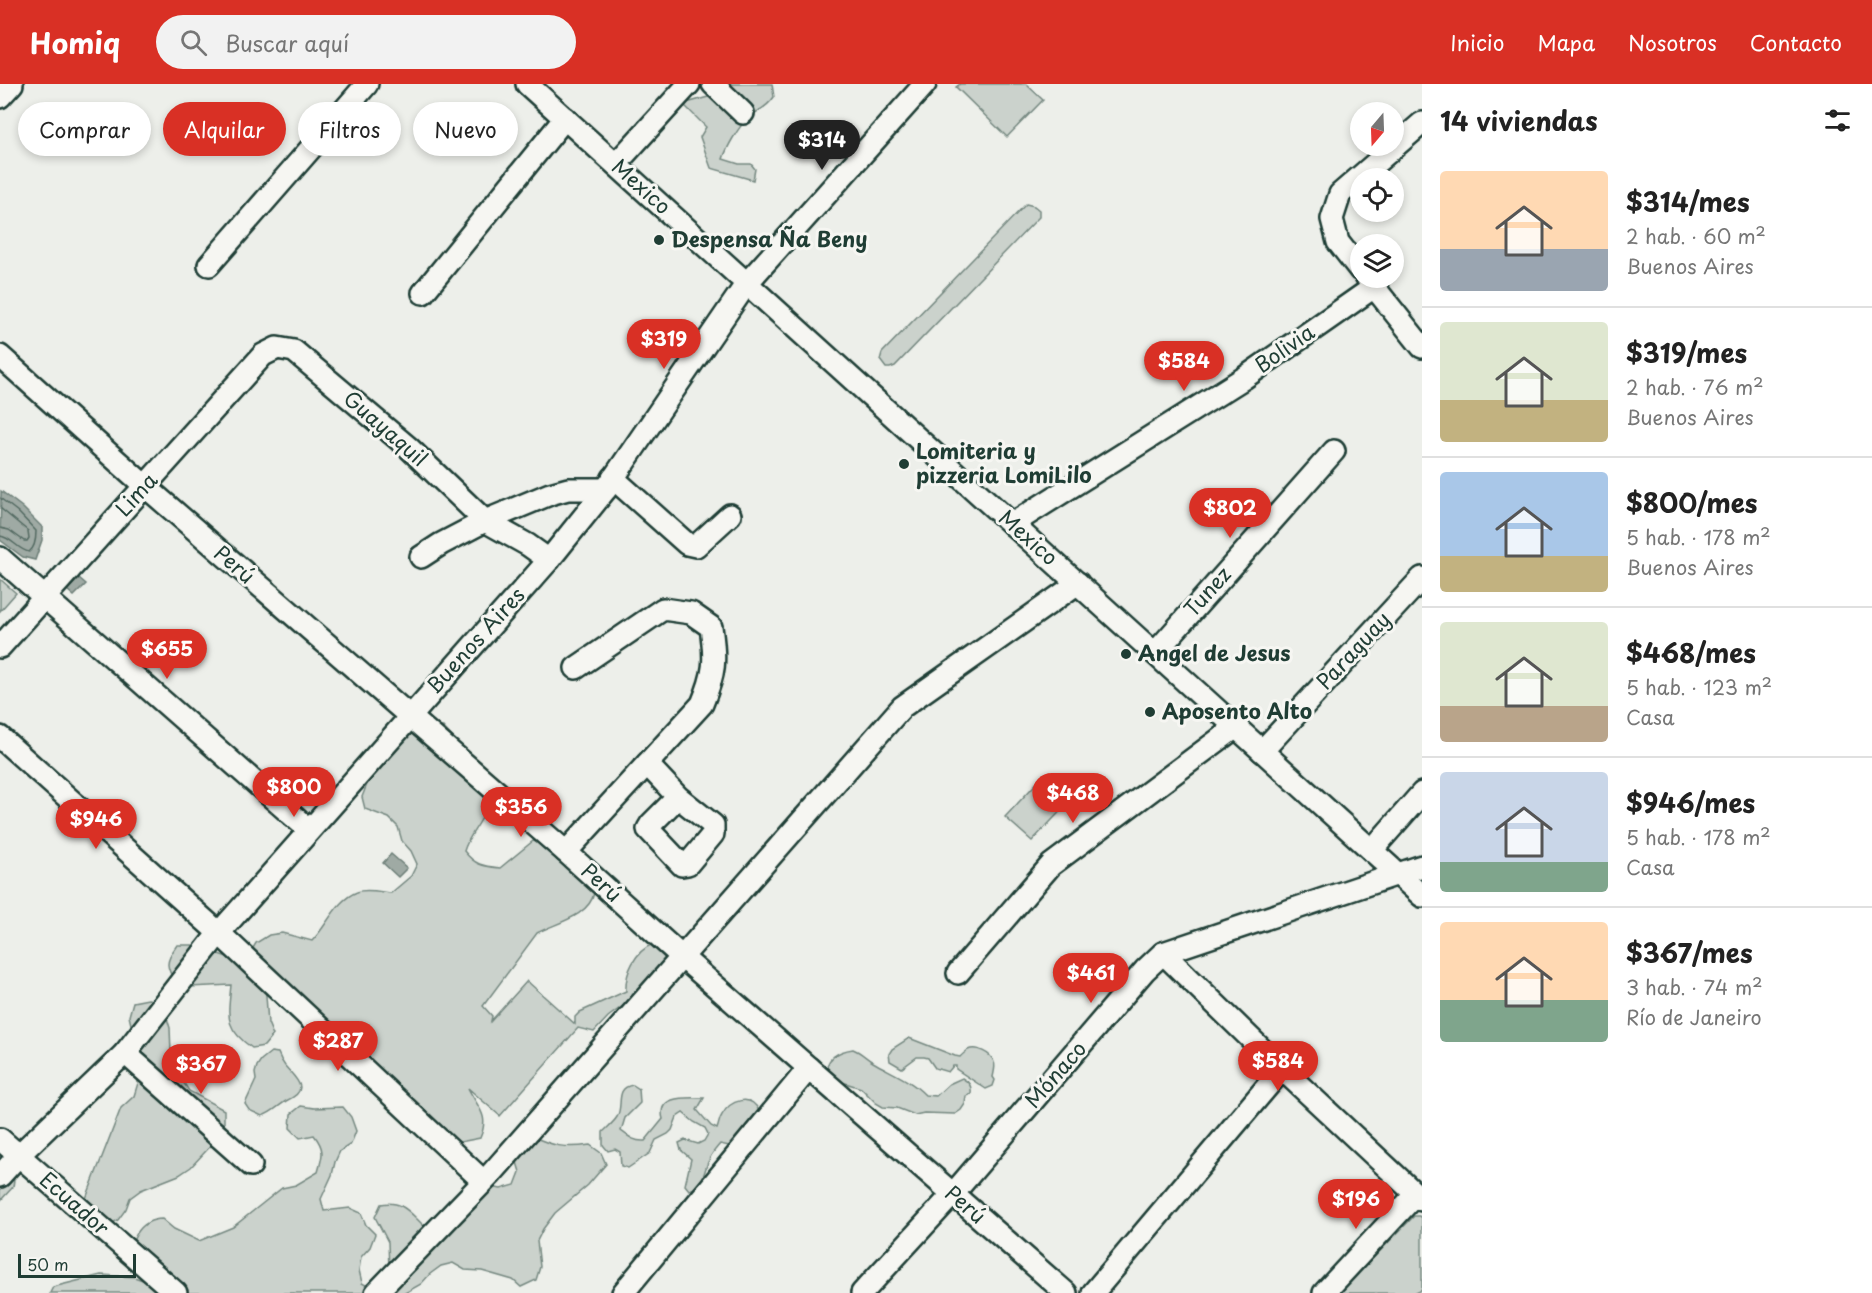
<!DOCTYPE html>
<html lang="es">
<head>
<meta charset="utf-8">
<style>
	:root { --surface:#fff; --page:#f2f2f2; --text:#222; --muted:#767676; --line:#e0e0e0; --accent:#d93025 }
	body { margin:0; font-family:"Playpen Sans",sans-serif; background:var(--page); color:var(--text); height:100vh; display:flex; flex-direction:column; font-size:22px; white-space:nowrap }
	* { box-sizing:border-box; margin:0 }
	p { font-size:20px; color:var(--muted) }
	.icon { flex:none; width:33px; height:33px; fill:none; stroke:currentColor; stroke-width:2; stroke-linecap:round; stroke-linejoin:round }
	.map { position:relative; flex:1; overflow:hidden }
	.drawer { display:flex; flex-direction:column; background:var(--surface); width:450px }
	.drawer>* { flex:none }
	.hud { position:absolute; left:18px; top:18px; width:570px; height:54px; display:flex; gap:12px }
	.needle { width:39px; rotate:199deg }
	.controls { position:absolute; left:1350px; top:18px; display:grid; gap:12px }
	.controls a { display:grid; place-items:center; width:54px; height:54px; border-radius:50%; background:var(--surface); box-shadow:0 3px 9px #0003; font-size:30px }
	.scale { position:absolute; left:18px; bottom:15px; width:118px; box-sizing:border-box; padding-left:6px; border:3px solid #1f3d34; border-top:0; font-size:16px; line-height:21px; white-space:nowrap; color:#1f3d34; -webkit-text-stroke:4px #f6f6f2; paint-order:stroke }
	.price { position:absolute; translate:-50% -51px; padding:0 14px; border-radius:21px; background:var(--accent); color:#fff; font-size:20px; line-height:39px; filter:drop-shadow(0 2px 3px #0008) }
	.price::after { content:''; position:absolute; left:50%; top:36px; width:18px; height:14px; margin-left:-9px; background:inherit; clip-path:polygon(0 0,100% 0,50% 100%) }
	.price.active { background:#222; color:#fff }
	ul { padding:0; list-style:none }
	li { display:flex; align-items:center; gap:18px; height:150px; padding:0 18px }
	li+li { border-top:2px solid var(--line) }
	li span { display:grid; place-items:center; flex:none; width:168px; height:120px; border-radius:6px; color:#555 }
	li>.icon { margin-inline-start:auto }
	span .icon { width:72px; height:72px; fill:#fffc; stroke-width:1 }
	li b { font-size:26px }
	h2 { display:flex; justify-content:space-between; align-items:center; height:72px; padding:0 18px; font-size:26px }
	.chip { padding:0 21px; border-radius:27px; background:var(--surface); box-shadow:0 3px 9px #0003; font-size:21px; line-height:54px }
	.chip.active { background:var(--accent); color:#fff }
	header { display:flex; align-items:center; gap:36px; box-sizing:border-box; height:84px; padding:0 30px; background:var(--accent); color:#fff }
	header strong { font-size:28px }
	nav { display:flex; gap:33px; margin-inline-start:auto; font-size:21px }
	.search { width:420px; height:54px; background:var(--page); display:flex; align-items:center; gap:15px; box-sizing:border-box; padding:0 21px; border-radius:33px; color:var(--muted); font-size:22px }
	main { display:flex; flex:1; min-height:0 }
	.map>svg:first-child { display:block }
	.green { fill:#cbd2cc; stroke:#758880; stroke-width:1.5 }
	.water { fill:#9faaa4; stroke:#6c7e77; stroke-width:1.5 }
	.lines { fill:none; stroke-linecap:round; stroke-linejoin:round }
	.shore { stroke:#526961; stroke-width:1.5 }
	.minor-casing { stroke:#1f3d34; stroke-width:26 }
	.minor { stroke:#f6f6f2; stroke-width:21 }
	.poi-dot { fill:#1f3d34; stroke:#f6f6f2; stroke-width:2 }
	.labels { text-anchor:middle; stroke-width:6; stroke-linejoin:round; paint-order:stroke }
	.street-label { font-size:21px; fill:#1f3d34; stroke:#f6f6f2 }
	.poi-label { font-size:21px; font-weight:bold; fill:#1f3d34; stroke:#f6f6f2; text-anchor:start }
</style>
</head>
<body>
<header>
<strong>Homiq</strong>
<div class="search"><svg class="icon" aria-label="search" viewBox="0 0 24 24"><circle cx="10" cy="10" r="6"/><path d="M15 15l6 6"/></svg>Buscar aquí</div>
<nav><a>Inicio</a><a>Mapa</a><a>Nosotros</a><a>Contacto</a></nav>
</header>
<main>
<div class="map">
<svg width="1422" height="1209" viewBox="0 0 1422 1209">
	<rect width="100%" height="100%" fill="#edefea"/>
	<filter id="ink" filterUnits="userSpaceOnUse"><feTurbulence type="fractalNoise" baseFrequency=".0167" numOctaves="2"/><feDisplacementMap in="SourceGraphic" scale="12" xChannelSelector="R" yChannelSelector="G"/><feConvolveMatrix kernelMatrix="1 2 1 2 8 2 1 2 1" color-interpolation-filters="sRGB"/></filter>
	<g filter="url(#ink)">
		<!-- green -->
		<g class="green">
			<path d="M728 0H772L774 13C767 24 758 26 748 34 739 42 727 63 723 75L739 80H751L755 85 753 96 711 84 700 53 706 43 683 20 730 7Z"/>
			<polygon points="960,0 1026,0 1043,16 1007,53 956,3"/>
			<polygon points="1026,120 1034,122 1039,126 1039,133 895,282 890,284 886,284 880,276 882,269"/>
			<polygon points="0,495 16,509 0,527"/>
			<path d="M428 642 443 643C464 667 501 695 484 730 478 743 468 753 464 767 475 781 482 782 500 784L533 757 547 761 592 795C593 799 594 805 594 809 589 833 555 839 537 849L483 922 492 932 491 937 527 897 575 940V933L580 928 626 907C625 889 635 867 653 860L670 876 644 906 608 933 594 948 578 944 500 1032 468 1004C478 1024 490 1031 480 1054L455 1059 265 898 268 939 273 951 264 962 252 964C224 944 228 933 231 901L189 903 177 900C165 883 165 878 177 861H192L236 876 249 871 256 859 269 851 282 849 312 857C327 842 336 816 357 808 366 804 381 808 391 809L411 792 417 780 411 767 402 757 398 743 389 734 365 725 362 713 385 654Z"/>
			<polygon points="1045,690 1072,715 1032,757 1005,733"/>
			<polygon points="148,915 162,918 170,944 171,969 174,984 189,1007 224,1026 224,1041 219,1053 191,1083 179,1091 141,1106 130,1114 126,1125 118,1136 106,1143 85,1117 121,1024 134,1012 138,999 135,958 129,932 133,918"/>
			<path d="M909 954 955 972 960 973C962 971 965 968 968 966 976 962 991 969 994 978 996 982 994 988 993 993L995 996 993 1002 986 1005 956 985V982H953L948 988 935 984 928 974 924 973H917L902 984 890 977 889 970 892 965Z"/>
			<path d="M853 965C861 968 866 974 873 978 890 988 911 996 925 1011L936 1012 949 1000 962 994C969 998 972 1002 971 1010L966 1012 965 1020 961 1026 955 1030 924 1029 915 1031 897 1024 883 1023 876 1019 861 1004 839 997 827 991C824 974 839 967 853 965Z"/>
			<path d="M271 968 278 969C280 974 282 978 285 982 297 996 311 1006 286 1017 278 1022 272 1029 262 1032L249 1026 245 1020 256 996 255 989 257 982 261 976Z"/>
			<path d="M633 1001 639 1005 640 1019 625 1034 621 1047C629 1053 635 1058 645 1057L663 1035C656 1010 689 1014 704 1014L697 1026 711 1042 717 1045C719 1040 719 1035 722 1031 730 1016 751 1009 759 1027L753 1048 739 1064 720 1060C716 1065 711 1070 709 1076 703 1088 704 1103 689 1106L685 1101 691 1075 681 1066 679 1059 685 1056 698 1060 704 1057 708 1050 705 1044 694 1038 683 1029 677 1033 672 1046 668 1050 656 1056 650 1069 628 1084 621 1082 620 1068 615 1065 608 1067 603 1061V1048C608 1043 614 1038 617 1033 624 1021 614 1004 633 1001Z"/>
			<path d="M301 1022 314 1024 343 1023 351 1033 356 1047 351 1060 340 1067 335 1078 332 1091 321 1115 324 1127 350 1124 361 1129 366 1141 375 1150 370 1163 361 1173 359 1186 362 1199 373 1205 389 1186 388 1158 375 1133 381 1120C403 1116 410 1129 425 1143L420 1156 476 1100 501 1105 515 1101 520 1088 516 1075 529 1051C553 1062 564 1065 590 1061L601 1069 606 1080 588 1101 555 1129 543 1145 537 1157 540 1183 536 1196 521 1203 513 1196 482 1187 465 1186 453 1179 441 1182 430 1190 421 1200 405 1209H189L129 1184 126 1178C131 1159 138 1135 162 1135L174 1145 199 1157 233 1143 282 1104 296 1101 318 1088C323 1071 325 1065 314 1051L300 1054 290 1044 291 1030Z"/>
			<polygon points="0,1090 9,1092 14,1096 13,1103 0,1117"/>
			<polygon points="1414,1132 1419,1132 1422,1135 1422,1206 1416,1209 1339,1209"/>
			<polygon points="101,1191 134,1193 181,1209 50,1209 53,1203"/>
		</g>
		<!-- water -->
		<g class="water">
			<polygon points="1,407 22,423 42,443 42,456 35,476 23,473 0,456"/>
			<polygon points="79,494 86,500 74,512 67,506"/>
			<polygon points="391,770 407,784 398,793 383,779"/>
		</g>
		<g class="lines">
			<!-- shore -->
			<g class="shore">
				<path d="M0 414 18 428 36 447C36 454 35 464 29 468 18 466 11 453 0 452"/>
				<polyline points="0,424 28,447 29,454 27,457 24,457 9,446 0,444"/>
			</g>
			<!-- minor casing -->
			<g class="minor-casing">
				<g id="minor">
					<polyline points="527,0 1422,812"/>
					<polyline points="713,0 743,29"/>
					<polyline points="0,13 12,0"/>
					<polyline points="616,80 689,0"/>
					<polyline points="209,181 367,0"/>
					<polyline points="1360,186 1338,158 1332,135 1340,110 1422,39"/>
					<polyline points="1367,194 1422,263"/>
					<polyline points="423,209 565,34"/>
					<polyline points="0,272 145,402 566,768 682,873 1066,1209"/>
					<polyline points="613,394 687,460 696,462 730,431"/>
					<polyline points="1012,440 1244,294 1374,203"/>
					<polyline points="421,473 441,460 485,437 550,410 568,405 606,405"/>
					<polyline points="0,474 309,746"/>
					<polyline points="0,563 263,271 277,264 294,267 409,364 485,437 528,461 549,476"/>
					<polyline points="1155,569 1334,367"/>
					<polyline points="0,653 219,849 483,1097"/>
					<polyline points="1262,667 1422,494"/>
					<polyline points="647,680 678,713 713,741 713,750 688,780 682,781 648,745 651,740 678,713"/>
					<polyline points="1372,766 1422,709"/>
					<path d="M566 768 702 620C715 589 716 577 711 543L691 529 663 525 576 584"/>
					<polyline points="1163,869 1282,985 1422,1116"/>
					<polyline points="958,889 1051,781 1236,643"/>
					<polyline points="125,969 251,1081"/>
					<polyline points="0,1055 176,1209"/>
					<polyline points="0,1092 19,1071 125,969 219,849 549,476 606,405 747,199 925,0"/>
					<polyline points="376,1209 491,1090 902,623 1078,499"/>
					<polyline points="623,1209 809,984"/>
					<polyline points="862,1209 953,1110 1145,886 1163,869 1422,782"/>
					<polyline points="1093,1209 1282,985"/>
					<polyline points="1324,1209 1416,1110"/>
				</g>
			</g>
			<!-- minor -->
			<use href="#minor" class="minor"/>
		</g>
	</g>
	<!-- markers -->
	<g class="poi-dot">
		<circle cx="659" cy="156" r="6"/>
		<circle cx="904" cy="380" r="6"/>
		<circle cx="1126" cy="570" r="6"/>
		<circle cx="1150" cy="628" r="6"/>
	</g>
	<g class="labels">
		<!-- street labels -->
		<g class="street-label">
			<text transform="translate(641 103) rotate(42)" y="7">Mexico</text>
			<text transform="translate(1285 265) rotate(-35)" y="7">Bolivia</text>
			<text transform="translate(385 345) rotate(41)" y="7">Guayaquil</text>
			<text transform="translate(137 411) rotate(-48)" y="7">Lima</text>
			<text transform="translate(1028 454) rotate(42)" y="7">Mexico</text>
			<text transform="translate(234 481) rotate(41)" y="7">Perú</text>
			<text transform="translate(1208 508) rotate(-48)" y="7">Tunez</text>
			<text transform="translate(476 557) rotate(-48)" y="7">Buenos Aires</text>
			<text transform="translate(1354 567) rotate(-47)" y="7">Paraguay</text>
			<text transform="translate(601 799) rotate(42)" y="7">Perú</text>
			<text transform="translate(1056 991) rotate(-49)" y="7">Mónaco</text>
			<text transform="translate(74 1120) rotate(41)" y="7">Ecuador</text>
			<text transform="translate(965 1121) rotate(41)" y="7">Perú</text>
		</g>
		<!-- poi labels -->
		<g class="poi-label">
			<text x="671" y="163">Despensa Ña Beny</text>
			<text x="916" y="375">Lomiteria y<tspan x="916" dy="24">pizzeria LomiLilo</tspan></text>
			<text x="1138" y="577">Angel de Jesus</text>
			<text x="1162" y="635">Aposento Alto</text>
		</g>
	</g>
</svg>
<div class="controls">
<a><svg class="needle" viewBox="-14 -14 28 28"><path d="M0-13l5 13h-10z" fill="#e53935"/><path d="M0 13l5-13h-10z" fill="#767676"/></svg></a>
<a><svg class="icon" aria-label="locate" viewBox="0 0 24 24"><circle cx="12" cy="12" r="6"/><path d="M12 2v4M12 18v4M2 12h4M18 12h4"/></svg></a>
<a><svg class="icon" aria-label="layers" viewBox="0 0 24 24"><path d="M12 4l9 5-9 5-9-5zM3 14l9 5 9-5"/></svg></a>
</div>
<div class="scale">50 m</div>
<b class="price active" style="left:822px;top:87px">$314</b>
<b class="price" style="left:664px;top:286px">$319</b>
<b class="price" style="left:1184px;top:308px">$584</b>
<b class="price" style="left:1230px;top:455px">$802</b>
<b class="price" style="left:167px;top:596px">$655</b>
<b class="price" style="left:294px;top:734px">$800</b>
<b class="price" style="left:1073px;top:740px">$468</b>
<b class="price" style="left:521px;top:754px">$356</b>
<b class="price" style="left:96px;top:766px">$946</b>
<b class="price" style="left:1091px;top:920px">$461</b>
<b class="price" style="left:338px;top:988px">$287</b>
<b class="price" style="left:1278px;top:1008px">$584</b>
<b class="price" style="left:201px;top:1011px">$367</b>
<b class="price" style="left:1356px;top:1146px">$196</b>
<div class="hud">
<a class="chip">Comprar</a>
<a class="chip active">Alquilar</a>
<a class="chip">Filtros</a>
<a class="chip">Nuevo</a>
</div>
</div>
<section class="drawer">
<h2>14 viviendas<svg class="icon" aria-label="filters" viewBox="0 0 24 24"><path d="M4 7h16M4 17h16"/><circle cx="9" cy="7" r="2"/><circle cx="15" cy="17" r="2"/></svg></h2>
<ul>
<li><span style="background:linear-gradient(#ffd9b3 65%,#9aa5b1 0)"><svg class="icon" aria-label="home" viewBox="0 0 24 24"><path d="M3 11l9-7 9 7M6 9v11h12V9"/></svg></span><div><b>$314/mes</b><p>2 hab. · 60 m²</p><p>Buenos Aires</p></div></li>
<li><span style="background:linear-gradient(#dfe7d0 65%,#c2b280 0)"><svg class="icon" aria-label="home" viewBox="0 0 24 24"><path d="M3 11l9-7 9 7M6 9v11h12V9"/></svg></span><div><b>$319/mes</b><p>2 hab. · 76 m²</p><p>Buenos Aires</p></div></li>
<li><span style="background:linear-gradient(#a9c7e8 70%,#c2b280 0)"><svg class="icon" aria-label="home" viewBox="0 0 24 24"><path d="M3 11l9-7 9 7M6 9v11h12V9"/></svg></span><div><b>$800/mes</b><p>5 hab. · 178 m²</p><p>Buenos Aires</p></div></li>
<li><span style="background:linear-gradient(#dfe7d0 70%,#b9a48a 0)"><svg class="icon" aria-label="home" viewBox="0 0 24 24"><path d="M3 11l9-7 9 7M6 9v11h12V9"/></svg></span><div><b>$468/mes</b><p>5 hab. · 123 m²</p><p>Casa</p></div></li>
<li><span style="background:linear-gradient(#c9d6e8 75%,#7fa58c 0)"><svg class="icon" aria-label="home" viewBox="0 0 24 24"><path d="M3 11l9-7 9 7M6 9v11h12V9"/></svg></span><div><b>$946/mes</b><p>5 hab. · 178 m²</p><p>Casa</p></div></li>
<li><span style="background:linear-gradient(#ffd9b3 65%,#7fa58c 0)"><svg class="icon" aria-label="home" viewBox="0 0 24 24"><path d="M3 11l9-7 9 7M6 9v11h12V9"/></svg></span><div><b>$367/mes</b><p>3 hab. · 74 m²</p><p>Río de Janeiro</p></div></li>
</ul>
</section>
</main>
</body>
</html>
